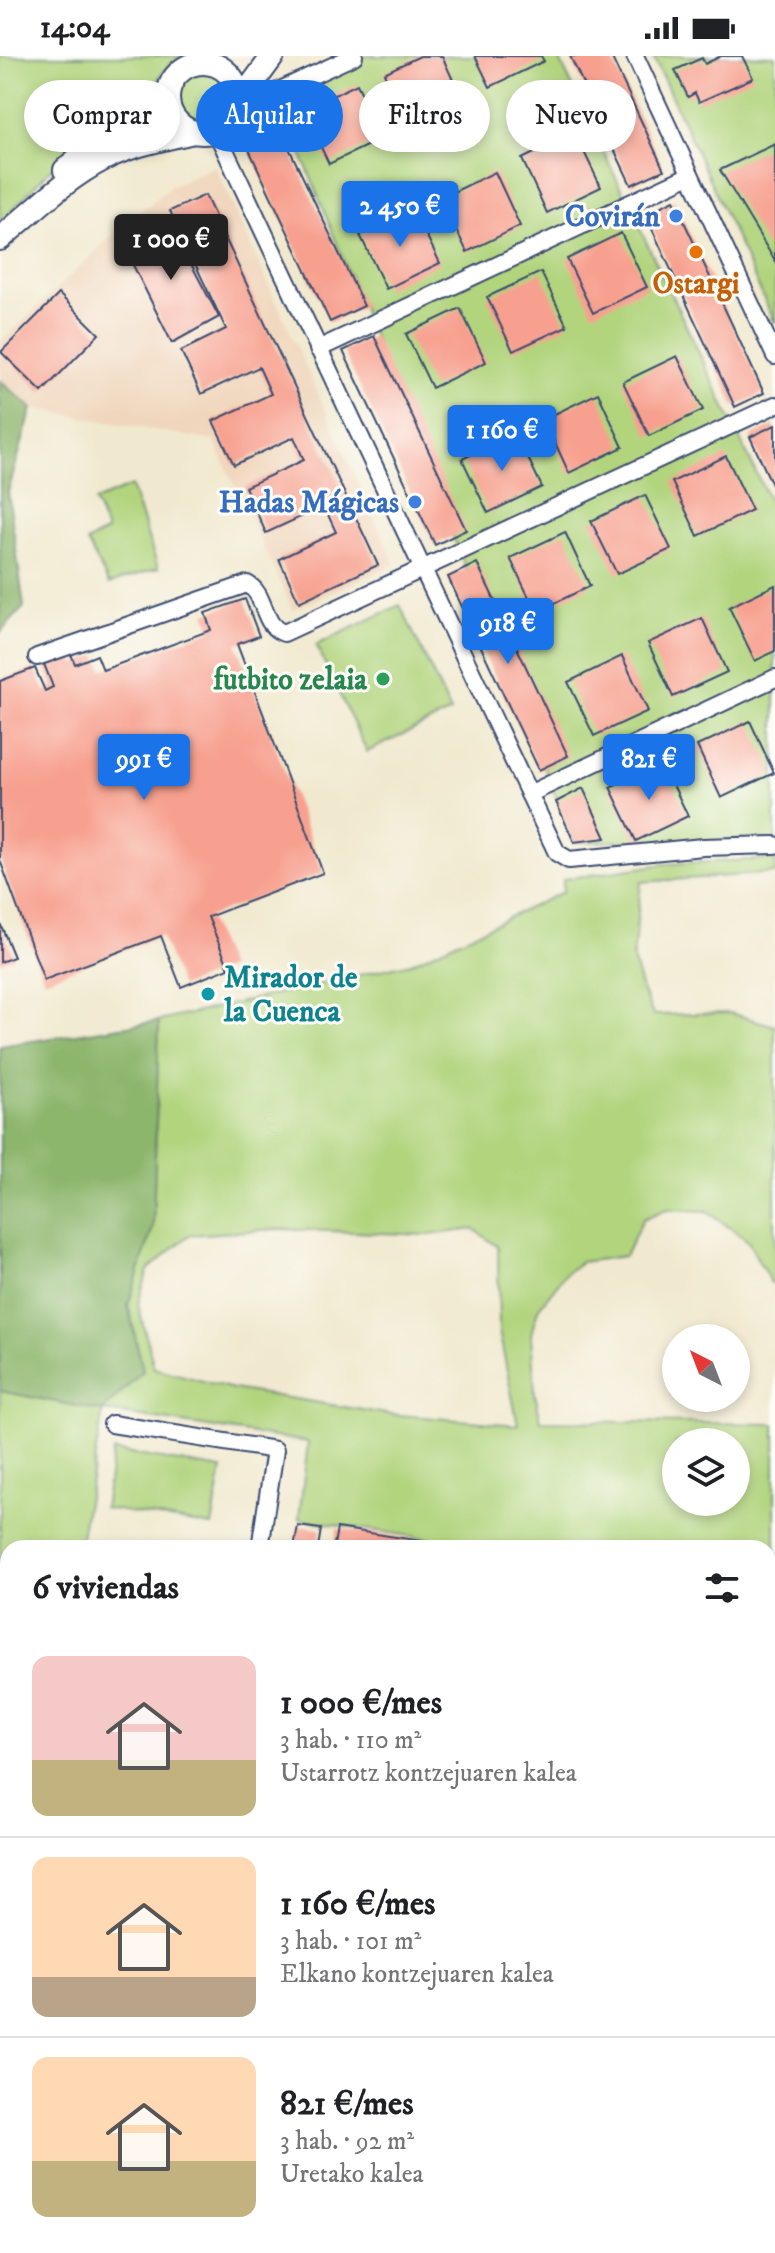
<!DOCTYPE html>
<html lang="es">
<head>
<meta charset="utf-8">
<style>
	:root { --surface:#fff; --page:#f6f6f6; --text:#202124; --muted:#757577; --line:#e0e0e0; --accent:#1a73e8 }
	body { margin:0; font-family:"IM FELL DW Pica",serif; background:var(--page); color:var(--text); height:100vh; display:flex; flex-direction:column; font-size:30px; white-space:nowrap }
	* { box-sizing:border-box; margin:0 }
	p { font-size:26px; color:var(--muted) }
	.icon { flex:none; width:44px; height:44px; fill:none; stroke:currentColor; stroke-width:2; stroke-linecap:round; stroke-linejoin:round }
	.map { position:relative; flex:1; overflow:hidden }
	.drawer { position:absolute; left:0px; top:1484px; width:776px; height:714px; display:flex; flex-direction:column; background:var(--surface); border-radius:24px 24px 0 0; box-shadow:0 4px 12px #0003 }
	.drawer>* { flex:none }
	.guide { position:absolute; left:24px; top:24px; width:728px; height:72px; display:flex; gap:16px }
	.needle { width:52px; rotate:318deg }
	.fabs { position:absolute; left:662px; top:1268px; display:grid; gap:16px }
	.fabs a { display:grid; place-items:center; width:88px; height:88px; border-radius:50%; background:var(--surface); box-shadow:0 4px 12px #0003; font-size:40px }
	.price { position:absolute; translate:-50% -68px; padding:0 18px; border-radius:8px; background:var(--accent); color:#fff; font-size:26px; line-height:52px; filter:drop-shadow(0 2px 4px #0008) }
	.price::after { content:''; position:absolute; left:50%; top:48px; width:24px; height:18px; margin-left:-12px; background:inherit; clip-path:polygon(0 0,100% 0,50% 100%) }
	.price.current { background:#222; color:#fff }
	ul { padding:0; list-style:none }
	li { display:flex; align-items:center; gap:24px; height:200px; padding:0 32px }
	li+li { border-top:2px solid var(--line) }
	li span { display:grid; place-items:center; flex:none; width:224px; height:160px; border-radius:16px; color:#555 }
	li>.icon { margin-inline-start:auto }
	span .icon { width:96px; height:96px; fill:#fffc; stroke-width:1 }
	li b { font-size:34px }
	h2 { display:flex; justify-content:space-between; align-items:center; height:96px; padding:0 32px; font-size:34px }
	.pill { padding:0 28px; border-radius:36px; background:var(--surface); box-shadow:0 4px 12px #0003; font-size:28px; line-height:72px }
	.pill.current { background:var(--accent); color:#fff }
	.status { display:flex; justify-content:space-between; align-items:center; height:56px; padding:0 40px; background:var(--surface); direction:ltr }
	.status svg { height:22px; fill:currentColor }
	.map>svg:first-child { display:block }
	.built { fill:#f0d6bc }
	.green { fill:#b1d47d; stroke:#66826e; stroke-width:2; fill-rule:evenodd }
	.forest { fill:#8cb66c; stroke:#547265; stroke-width:2 }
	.building { fill:#f7a08f }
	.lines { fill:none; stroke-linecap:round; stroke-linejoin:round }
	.street-casing { stroke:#3b4b6f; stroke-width:20 }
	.secondary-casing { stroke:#3b4b6f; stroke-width:26 }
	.street { stroke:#fff; stroke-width:16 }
	.secondary { stroke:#fff; stroke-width:22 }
	.shop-dot { fill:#3f7fe0; stroke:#fdfcf7; stroke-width:3 }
	.food-dot { fill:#e8710a; stroke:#fdfcf7; stroke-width:3 }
	.leisure-dot { fill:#2e9e5b; stroke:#fdfcf7; stroke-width:3 }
	.culture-dot { fill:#0f9aa8; stroke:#fdfcf7; stroke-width:3 }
	.labels { text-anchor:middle; stroke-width:6; stroke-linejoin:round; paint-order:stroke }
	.shop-label { font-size:30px; font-weight:bold; fill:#366cbe; stroke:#fdfcf7; text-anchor:end }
	.food-label { font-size:30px; font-weight:bold; fill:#c56008; stroke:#fdfcf7 }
	.leisure-label { font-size:30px; font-weight:bold; fill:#27864d; stroke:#fdfcf7; text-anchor:end }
	.culture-label { font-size:30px; font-weight:bold; fill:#0d838f; stroke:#fdfcf7; text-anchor:start }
</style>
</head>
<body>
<div class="status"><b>14:04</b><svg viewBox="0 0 49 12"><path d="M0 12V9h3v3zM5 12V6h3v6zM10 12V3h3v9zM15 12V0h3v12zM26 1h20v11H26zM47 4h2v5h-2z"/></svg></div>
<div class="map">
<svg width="775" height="2197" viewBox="0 0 775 2197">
	<rect width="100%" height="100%" fill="#fdfcf7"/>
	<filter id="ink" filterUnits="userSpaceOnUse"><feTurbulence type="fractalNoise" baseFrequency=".0125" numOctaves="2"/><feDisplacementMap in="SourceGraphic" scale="16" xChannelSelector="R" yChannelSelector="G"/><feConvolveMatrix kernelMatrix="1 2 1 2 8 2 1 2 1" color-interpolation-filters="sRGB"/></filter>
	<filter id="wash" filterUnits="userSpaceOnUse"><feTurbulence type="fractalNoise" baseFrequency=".006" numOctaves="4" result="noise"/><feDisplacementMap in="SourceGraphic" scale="32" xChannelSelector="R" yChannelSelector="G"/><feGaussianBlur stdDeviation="1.8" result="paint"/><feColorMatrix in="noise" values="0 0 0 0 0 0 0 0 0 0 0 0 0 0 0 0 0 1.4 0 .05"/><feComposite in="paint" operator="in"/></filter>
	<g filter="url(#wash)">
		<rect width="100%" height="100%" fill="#f1e9cf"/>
		<!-- built -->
		<polygon class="built" points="215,110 395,508 293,554 214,385 32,352 0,324 0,287 119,173 170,131"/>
		<!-- green -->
		<g class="green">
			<path d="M0 0H183C155 13 157 36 135 56 120 69 97 74 81 87 52 108 26 141 0 166Z"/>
			<polygon points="354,0 558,0 775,457 775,783 574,786 277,36"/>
			<polygon points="653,0 775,0 775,267"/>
			<circle cx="203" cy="42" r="25"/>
			<polygon points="131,430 158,512 109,528 87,486 107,475 95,445"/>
			<polygon points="400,549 451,656 367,696 316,589"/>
			<path d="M775 803V817L641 826 633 903 642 934 653 959 730 957 775 970V1228L770 1226 748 1185 707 1155 666 1153 643 1163 625 1200 581 1206 567 1216 538 1253 531 1278 535 1338 541 1365 775 1368V1730L768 1728V1492H489L299 1463 308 1386 103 1355 79 1492H8V1570L0 1569V1335L102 1355 143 1315 128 1249 153 1171 159 965 411 907 563 836V823L665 808ZM278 1173 429 1179 474 1173 498 1191 499 1275 518 1369 387 1358 233 1333 154 1312 138 1248 148 1214 189 1179ZM676 1386H736V1446H676Z"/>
			<polygon points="113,1395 222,1413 212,1470 104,1452"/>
			<polygon points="8,2080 8,2190 116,2190 115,2197 0,2197 0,2132"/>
		</g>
		<!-- forest -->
		<g class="forest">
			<polygon points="0,325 32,352 8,436 24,551 0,577"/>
			<polygon points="159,965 153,1171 128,1249 143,1315 102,1355 0,1335 0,990"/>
		</g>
		<g id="blocks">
			<!-- building -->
			<g class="building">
				<polygon points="420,0 442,0 463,46 409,71 384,17"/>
				<polygon points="475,0 541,0 544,5 490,31"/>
				<polygon points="570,0 611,0 664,114 631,129"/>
				<polygon points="721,0 742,0 753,22 699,46 695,37 688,41 675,14 702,2 705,8"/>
				<polygon points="357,28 383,82 329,108 303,54"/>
				<polygon points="270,52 364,250 330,266 237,68"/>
				<polygon points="575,77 601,131 547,157 522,103"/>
				<polygon points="775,88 775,205 720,114"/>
				<polygon points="495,116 520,170 467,196 441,142"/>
				<polygon points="205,139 378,509 299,546 279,503 336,476 324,450 266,477 245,431 304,404 294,381 234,409 213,365 271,338 259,311 201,338 181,295 226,273 170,155"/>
				<polygon points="674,144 764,337 735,351 645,158"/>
				<polygon points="414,154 440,207 386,233 360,179"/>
				<polygon points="169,166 219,261 172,287 123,189"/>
				<polygon points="621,177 647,231 593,257 567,203"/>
				<polygon points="541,216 567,270 513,295 487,241"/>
				<polygon points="59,238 99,278 42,336 1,296"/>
				<polygon points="460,252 486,306 432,332 406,278"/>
				<polygon points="374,280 466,474 435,489 343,295"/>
				<polygon points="677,300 703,354 649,380 623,326"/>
				<polygon points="598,337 623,391 569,417 544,363"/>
				<polygon points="775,369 775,435 750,381"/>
				<polygon points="516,377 542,431 488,457 462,403"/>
				<polygon points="726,400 752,454 698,480 672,426"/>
				<polygon points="645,439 671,493 617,518 591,465"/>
				<polygon points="565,476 590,530 536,556 510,502"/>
				<polygon points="477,507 568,700 539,714 448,521"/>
				<polygon points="775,529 775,595 755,605 729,551"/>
				<polygon points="245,543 259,580 237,588 323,817 208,861 229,912 181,931 161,880 44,924 0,804 0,625 35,612 45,635 53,631 44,608 71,598 75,608 97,599 103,614 211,574 205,557"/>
				<polygon points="702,562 727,616 673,641 648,587"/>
				<polygon points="622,600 648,655 594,680 568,626"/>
				<polygon points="750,665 774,717 721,742 697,690"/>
				<polygon points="662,706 688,760 636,785 610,731"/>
				<polygon points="583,732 606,782 574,786 556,746"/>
				<polygon points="0,867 14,901 0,906"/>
				<polygon points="298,1470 321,1473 318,1492 294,1492"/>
				<polygon points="337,1472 455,1490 455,1492 357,1492 334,1489"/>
				<polygon points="768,1836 775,1837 775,1873 768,1871"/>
				<polygon points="768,1896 775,1897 775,1930 768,1929"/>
				<polygon points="768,2008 775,2009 775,2043 768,2042"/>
				<polygon points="768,2116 775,2117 775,2150 768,2149"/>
				<polygon points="271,2190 350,2190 349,2197 308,2197"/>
				<polygon points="403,2190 485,2190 520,2195 402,2197"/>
				<polygon points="532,2190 569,2190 568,2197 531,2197"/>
				<polygon points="630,2190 671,2190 670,2197 628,2197"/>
			</g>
		</g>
	</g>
	<g filter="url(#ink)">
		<use href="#blocks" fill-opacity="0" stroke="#3b4b6f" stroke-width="2"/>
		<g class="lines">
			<!-- street casing -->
			<g class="street-casing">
				<g id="street">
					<polyline points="635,0 775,300"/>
					<polyline points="235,55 354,0"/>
					<polyline points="216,75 557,797 569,804 703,791 775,789"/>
					<polyline points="318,293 690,119"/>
					<path d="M37 601 247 528C267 538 261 570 284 577L775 349"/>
					<polyline points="529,738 775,622"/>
					<polyline points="112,1368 275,1394 260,1492"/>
					<polyline points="768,2083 775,2084"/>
					<polyline points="151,2197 152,2190"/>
					<polyline points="373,2197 374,2190"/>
					<polyline points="589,2197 590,2190"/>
				</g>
			</g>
			<!-- secondary casing -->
			<g class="secondary-casing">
				<g id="secondary">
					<circle cx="203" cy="42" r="35"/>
					<polyline points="237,49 273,0"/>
					<polyline points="65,114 95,87 135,66 168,41"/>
					<path d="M0 183C33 155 65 123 104 103 131 89 164 83 193 76"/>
					<polyline points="0,1618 8,1616"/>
					<polyline points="0,1729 8,1731"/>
					<polyline points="768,1777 775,1778"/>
					<polyline points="768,1801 775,1802"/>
					<polyline points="0,1886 8,1835"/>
				</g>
			</g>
			<!-- street -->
			<use href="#street" class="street"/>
			<!-- secondary -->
			<use href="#secondary" class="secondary"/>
		</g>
	</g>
	<!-- markers -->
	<g class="shop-dot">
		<circle cx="676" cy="160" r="8"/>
		<circle cx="415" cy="446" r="8"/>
	</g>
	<circle class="food-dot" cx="696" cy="196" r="8"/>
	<circle class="leisure-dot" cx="383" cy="623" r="8"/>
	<circle class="culture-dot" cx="208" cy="938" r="8"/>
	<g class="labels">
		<!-- shop labels -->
		<g class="shop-label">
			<text x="660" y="170">Covirán</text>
			<text x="399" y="456">Hadas Mágicas</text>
		</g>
		<!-- food labels -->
		<g class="food-label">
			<text x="696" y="237">Ostargi</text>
		</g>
		<!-- leisure labels -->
		<g class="leisure-label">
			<text x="367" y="633">futbito zelaia</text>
		</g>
		<!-- culture labels -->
		<g class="culture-label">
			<text x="224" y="931">Mirador de<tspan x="224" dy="34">la Cuenca</tspan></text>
		</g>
	</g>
</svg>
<div class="fabs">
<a><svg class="needle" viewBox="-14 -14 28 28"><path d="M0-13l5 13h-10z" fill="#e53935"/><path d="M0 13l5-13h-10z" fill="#757577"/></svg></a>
<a><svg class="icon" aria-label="layers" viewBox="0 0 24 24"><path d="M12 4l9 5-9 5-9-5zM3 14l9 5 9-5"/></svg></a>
</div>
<b class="price" style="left:400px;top:193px">2 450 €</b>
<b class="price current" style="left:171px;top:226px">1 000 €</b>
<b class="price" style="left:502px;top:417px">1 160 €</b>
<b class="price" style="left:508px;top:610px">918 €</b>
<b class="price" style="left:144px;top:746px">991 €</b>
<b class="price" style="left:649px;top:746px">821 €</b>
<div class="guide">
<a class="pill">Comprar</a>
<a class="pill current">Alquilar</a>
<a class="pill">Filtros</a>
<a class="pill">Nuevo</a>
</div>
<section class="drawer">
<h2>6 viviendas<svg class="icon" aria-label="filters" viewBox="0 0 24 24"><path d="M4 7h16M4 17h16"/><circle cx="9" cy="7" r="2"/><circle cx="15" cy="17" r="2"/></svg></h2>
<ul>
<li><span style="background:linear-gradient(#f6c9c9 65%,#c2b280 0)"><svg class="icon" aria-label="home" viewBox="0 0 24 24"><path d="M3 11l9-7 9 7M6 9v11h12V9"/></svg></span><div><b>1 000 €/mes</b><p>3 hab. · 110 m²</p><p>Ustarrotz kontzejuaren kalea</p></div></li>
<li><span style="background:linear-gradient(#ffd9b3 75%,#b9a48a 0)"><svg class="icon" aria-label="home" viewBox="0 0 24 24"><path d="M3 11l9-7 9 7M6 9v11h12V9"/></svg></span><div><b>1 160 €/mes</b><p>3 hab. · 101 m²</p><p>Elkano kontzejuaren kalea</p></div></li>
<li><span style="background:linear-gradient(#ffd9b3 65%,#c2b280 0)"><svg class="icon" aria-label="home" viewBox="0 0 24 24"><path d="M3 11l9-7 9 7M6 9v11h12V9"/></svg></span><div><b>821 €/mes</b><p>3 hab. · 92 m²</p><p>Uretako kalea</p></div></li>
</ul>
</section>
</div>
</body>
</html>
